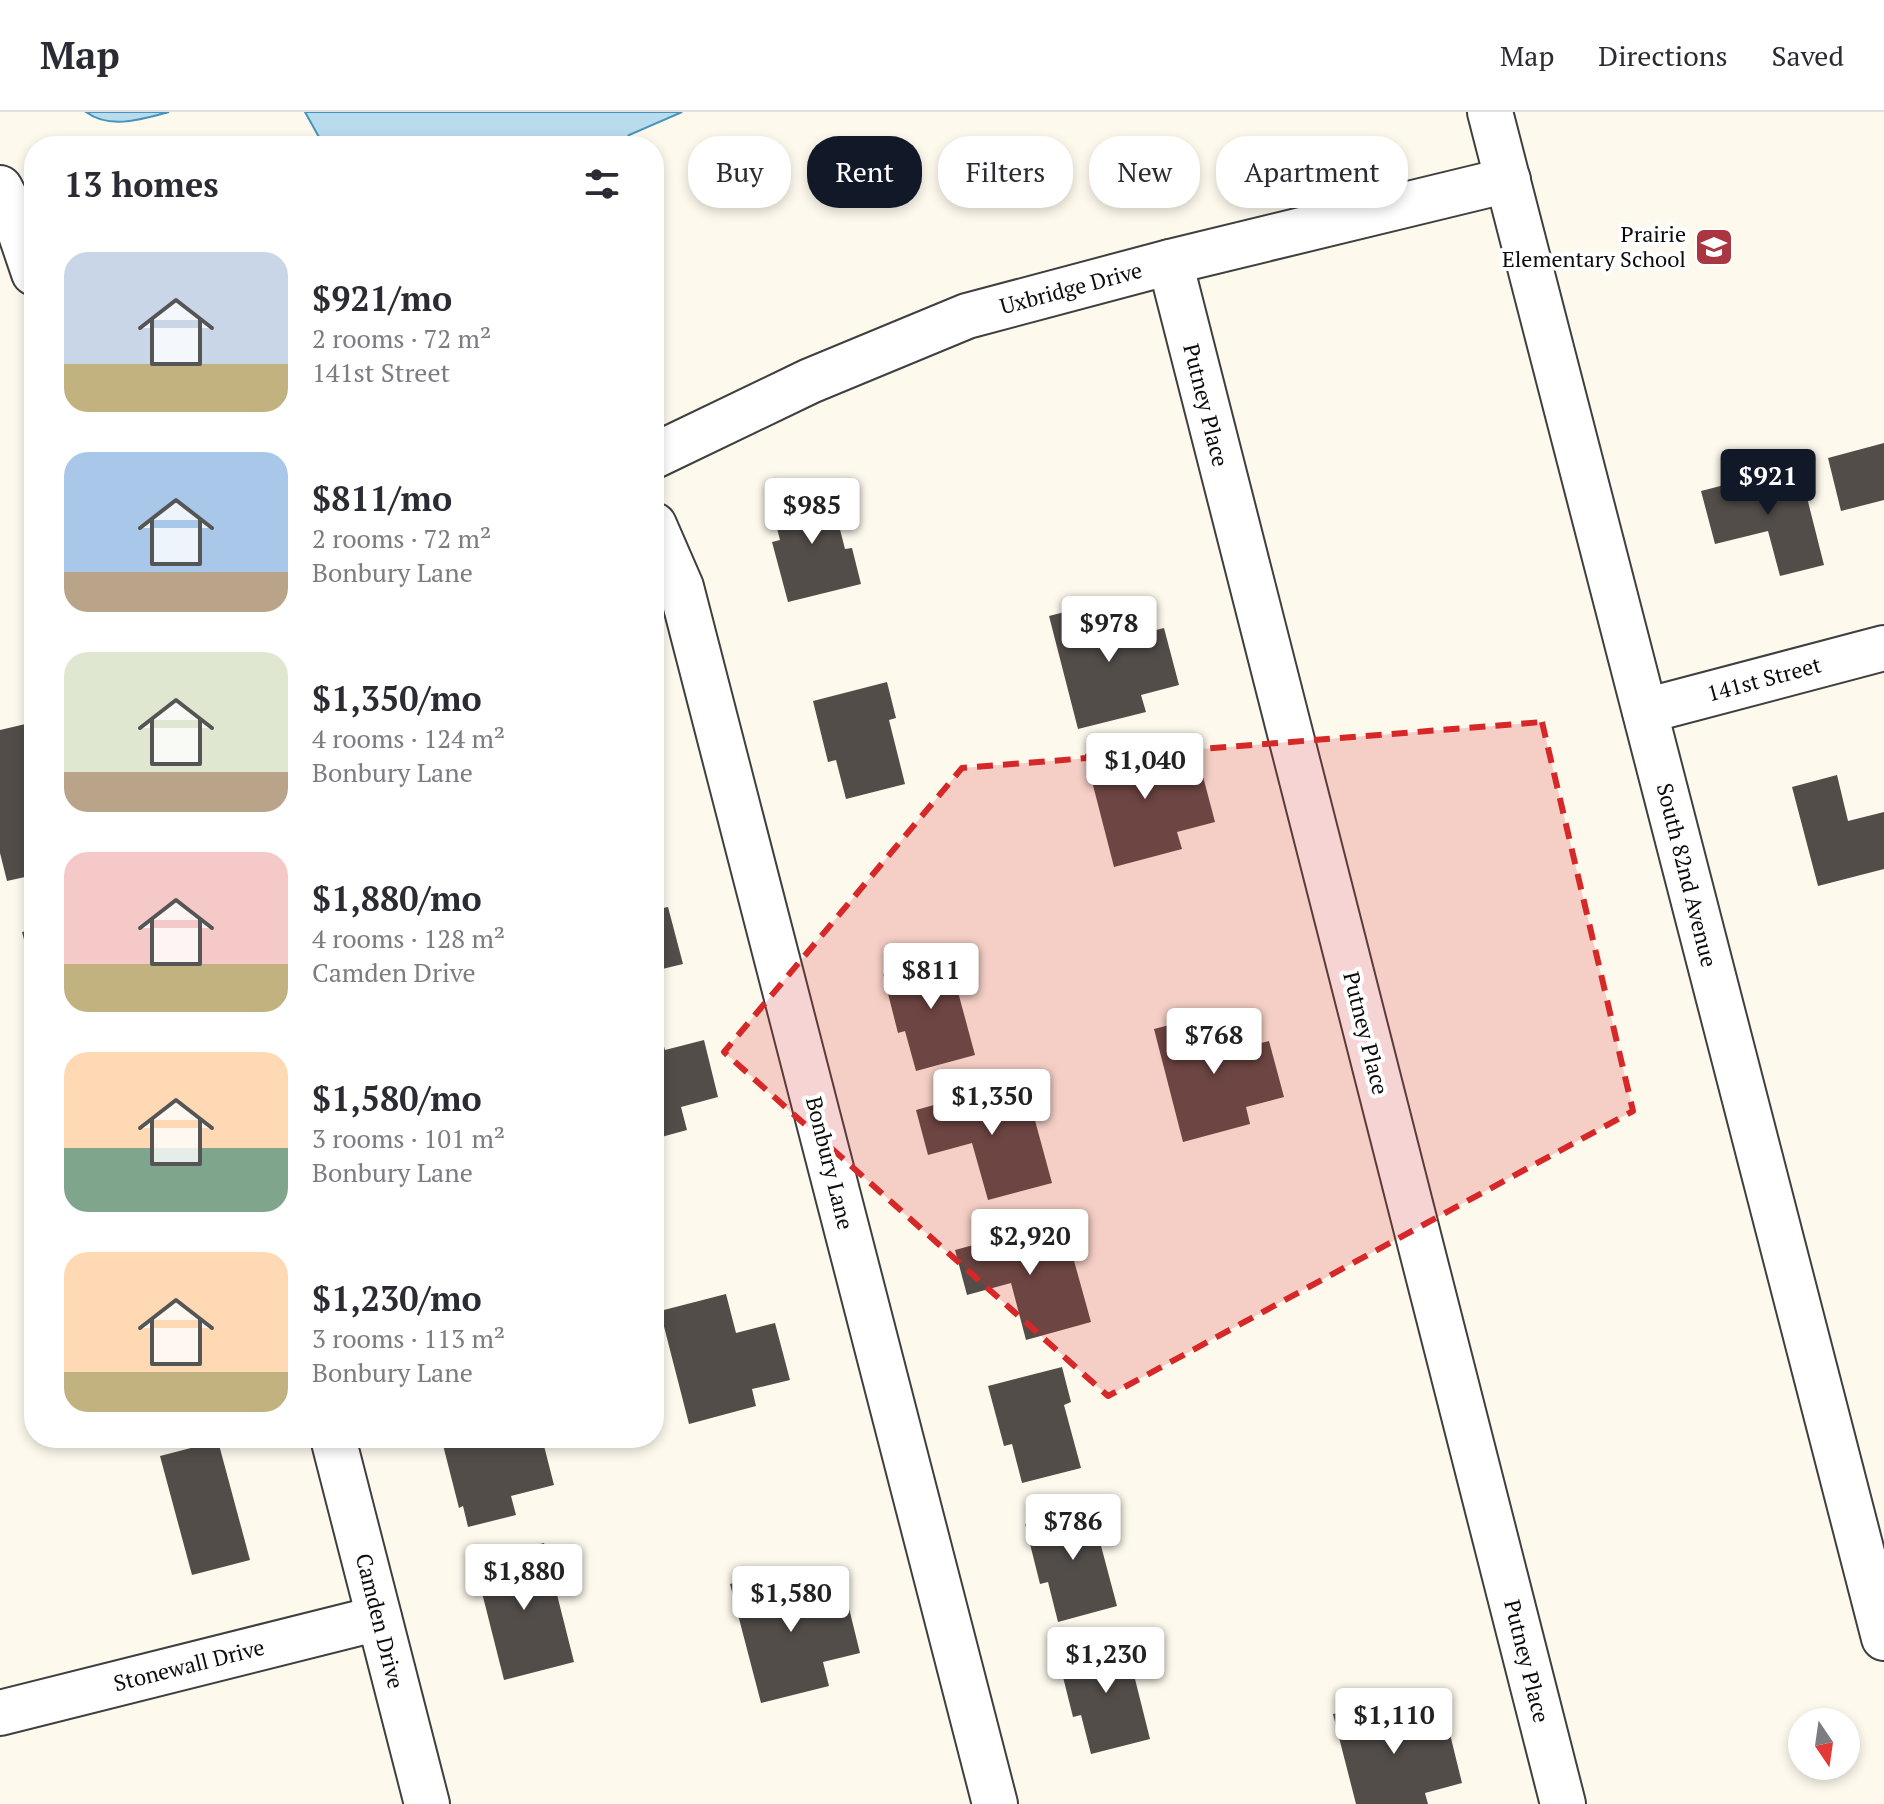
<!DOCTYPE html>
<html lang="en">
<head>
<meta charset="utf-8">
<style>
	:root { --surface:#fff; --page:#f7f7f7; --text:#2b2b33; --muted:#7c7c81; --line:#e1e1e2; --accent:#111827 }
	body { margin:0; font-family:"PT Serif",serif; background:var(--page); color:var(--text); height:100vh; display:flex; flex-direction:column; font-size:30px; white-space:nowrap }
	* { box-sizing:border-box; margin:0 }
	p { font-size:26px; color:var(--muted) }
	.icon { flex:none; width:44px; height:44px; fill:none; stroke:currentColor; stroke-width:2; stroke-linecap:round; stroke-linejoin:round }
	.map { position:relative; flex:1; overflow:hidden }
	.sheet { position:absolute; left:24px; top:24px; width:640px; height:1312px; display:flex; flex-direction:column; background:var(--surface); border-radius:32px; box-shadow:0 4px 12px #0003 }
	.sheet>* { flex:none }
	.top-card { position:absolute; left:688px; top:24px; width:760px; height:72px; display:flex; gap:16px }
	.needle { width:52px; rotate:167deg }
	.tools { position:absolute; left:1788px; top:1596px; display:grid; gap:16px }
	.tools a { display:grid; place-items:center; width:72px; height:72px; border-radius:50%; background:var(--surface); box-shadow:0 4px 12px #0003; font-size:40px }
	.price { position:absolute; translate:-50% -68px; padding:0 18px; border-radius:8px; background:#fff; color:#222; font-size:26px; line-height:52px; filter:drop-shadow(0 2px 4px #0008) }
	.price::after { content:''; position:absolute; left:50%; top:48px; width:24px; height:18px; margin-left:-12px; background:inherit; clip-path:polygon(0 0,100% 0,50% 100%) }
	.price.active { background:var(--accent); color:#fff }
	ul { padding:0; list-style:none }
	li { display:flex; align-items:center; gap:24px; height:200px; padding:0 40px }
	li span { display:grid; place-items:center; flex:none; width:224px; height:160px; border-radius:24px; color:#555 }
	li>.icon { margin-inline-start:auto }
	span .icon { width:96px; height:96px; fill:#fffc; stroke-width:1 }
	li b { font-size:34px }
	h2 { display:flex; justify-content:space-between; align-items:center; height:96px; padding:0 40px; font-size:34px }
	.tag { padding:0 28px; border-radius:32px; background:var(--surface); box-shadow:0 4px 12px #0003; font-size:28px; line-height:72px }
	.tag.active { background:var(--accent); color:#fff }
	header { display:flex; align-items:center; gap:48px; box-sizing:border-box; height:112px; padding:0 40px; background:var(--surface); border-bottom:2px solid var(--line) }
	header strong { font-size:38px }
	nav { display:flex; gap:44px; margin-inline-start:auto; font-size:28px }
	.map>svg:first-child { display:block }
	.water { fill:#b8dcee; stroke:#4893bb; stroke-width:2 }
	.building { fill:#534d49 }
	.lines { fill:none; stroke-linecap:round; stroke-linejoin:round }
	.minor-casing { stroke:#3f3f3f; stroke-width:48 }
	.minor { stroke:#fff; stroke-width:44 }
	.marked { fill:#d62828; fill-opacity:0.2; stroke:#d62828; stroke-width:6; stroke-dasharray:16 10; stroke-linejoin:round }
	.labels { text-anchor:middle; stroke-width:8; stroke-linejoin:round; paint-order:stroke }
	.poi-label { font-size:22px; fill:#0c0c0c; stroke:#fff; text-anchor:end }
	.street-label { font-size:22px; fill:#0c0c0c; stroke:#fff }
</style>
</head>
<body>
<header>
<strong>Map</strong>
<nav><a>Map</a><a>Directions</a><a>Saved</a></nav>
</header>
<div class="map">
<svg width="1884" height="1692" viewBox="0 0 1884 1692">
	<rect width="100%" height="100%" fill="#fdf9ed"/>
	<!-- water -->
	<g class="water">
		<path d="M86 0H169C143 7 110 18 86 0Z"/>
		<polygon points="305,0 682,0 629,23 620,34 324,34"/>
	</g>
	<!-- building -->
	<g class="building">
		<polygon points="1884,331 1884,388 1841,399 1828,346"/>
		<polygon points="1799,354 1824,453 1780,464 1768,419 1715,432 1701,379"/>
		<polygon points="829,374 845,437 852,436 861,472 788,490 772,430 780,428 770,389"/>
		<polygon points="1115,487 1125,526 1164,516 1179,573 1141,583 1146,600 1078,617 1049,504"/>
		<polygon points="887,570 896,606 889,608 905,672 846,687 836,648 828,650 813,589"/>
		<polygon points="34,610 34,763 7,769 0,741 0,618"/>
		<polygon points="1151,625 1161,663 1200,653 1215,710 1177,720 1182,737 1114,755 1085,642"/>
		<polygon points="1837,663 1848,709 1884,700 1884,757 1818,774 1792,675"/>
		<polygon points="668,795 683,852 654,859 654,798"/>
		<polygon points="34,817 34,862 33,862 22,820"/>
		<polygon points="956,842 965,878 958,880 975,943 916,959 905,919 898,921 883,862"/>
		<polygon points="654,899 665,938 704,928 718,985 681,995 687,1018 654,1027"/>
		<polygon points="1220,900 1230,939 1269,929 1284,985 1246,995 1250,1012 1183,1030 1154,917"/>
		<polygon points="1024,968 1052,1071 988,1088 972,1031 928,1043 916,998"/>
		<polygon points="1063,1109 1091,1210 1026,1228 1011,1171 967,1183 955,1138"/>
		<polygon points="726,1182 736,1221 775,1211 790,1268 752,1277 756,1294 689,1312 660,1199"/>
		<polygon points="1062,1255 1071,1290 1064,1293 1081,1356 1022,1371 1012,1332 1004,1334 988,1274"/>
		<polygon points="457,1326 542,1326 554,1373 511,1384 516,1403 468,1415 463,1394 459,1396 443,1333 458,1329"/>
		<polygon points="218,1329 250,1448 192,1463 160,1344"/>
		<polygon points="1098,1393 1107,1429 1100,1430 1117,1494 1058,1510 1048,1470 1040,1472 1025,1412"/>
		<polygon points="544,1431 574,1550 504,1568 474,1449"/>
		<polygon points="797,1454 807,1493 846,1484 860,1541 823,1550 829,1574 761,1591 730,1472"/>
		<polygon points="1131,1526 1140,1561 1134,1563 1150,1627 1091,1642 1081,1603 1073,1605 1058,1545"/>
		<polygon points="1399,1585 1409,1624 1448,1614 1462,1671 1425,1681 1428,1692 1356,1692 1333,1602"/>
	</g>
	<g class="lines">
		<!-- minor casing -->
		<g class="minor-casing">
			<g id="minor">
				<polyline points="1490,0 1884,1526"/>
				<polyline points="0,76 15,105 34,161"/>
				<polyline points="1170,150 1563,1692"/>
				<polyline points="654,344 810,269 967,204 1170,150 1508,68"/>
				<polyline points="654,413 681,475 995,1692"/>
				<polyline points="1645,599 1884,536"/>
				<polyline points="333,1326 427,1692"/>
				<polyline points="0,1601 379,1506"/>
			</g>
		</g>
		<!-- minor -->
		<use href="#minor" class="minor"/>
	</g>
	<!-- marked area -->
	<path class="marked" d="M1542 610 1633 999 1108 1284 724 940 962 656Z"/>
	<!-- icons -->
	<defs>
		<g id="school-square" transform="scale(2)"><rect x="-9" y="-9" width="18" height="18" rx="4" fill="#a93641" stroke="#fff"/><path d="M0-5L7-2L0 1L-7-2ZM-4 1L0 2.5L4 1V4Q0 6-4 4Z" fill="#fff"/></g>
	</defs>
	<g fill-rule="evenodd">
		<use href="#school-square" x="1714" y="135"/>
	</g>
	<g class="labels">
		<!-- poi labels -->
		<g class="poi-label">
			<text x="1686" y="130">Prairie<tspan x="1686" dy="25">Elementary School</tspan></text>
		</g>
		<!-- street labels -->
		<g class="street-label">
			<text transform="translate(1071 176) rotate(-15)" y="8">Uxbridge Drive</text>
			<text transform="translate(1206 293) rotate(76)" y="8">Putney Place</text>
			<text transform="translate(1764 567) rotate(-15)" y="8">141st Street</text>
			<text transform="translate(1687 763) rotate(76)" y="8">South 82nd Avenue</text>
			<text transform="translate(1366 921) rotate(76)" y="8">Putney Place</text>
			<text transform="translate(830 1051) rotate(76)" y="8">Bonbury Lane</text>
			<text transform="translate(380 1509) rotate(76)" y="8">Camden Drive</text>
			<text transform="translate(1527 1549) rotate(76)" y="8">Putney Place</text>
			<text transform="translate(189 1553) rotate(-14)" y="8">Stonewall Drive</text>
		</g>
	</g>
</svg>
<div class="tools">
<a><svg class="needle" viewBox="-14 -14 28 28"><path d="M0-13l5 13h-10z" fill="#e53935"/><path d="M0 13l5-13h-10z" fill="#7c7c81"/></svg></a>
</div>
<b class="price active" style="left:1768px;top:405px">$921</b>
<b class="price" style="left:812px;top:434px">$985</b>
<b class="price" style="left:1109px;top:552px">$978</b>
<b class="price" style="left:1145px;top:689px">$1,040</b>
<b class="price" style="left:931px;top:899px">$811</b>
<b class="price" style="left:1214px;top:964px">$768</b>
<b class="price" style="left:992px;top:1025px">$1,350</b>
<b class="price" style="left:1030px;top:1165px">$2,920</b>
<b class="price" style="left:1073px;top:1450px">$786</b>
<b class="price" style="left:524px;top:1500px">$1,880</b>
<b class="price" style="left:791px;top:1522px">$1,580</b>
<b class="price" style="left:1106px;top:1583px">$1,230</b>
<b class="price" style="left:1394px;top:1644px">$1,110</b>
<div class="top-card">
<a class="tag">Buy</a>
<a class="tag active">Rent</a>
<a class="tag">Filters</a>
<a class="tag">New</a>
<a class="tag">Apartment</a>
</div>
<section class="sheet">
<h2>13 homes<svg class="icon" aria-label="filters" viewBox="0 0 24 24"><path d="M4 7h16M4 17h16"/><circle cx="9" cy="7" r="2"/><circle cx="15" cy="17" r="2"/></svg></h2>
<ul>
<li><span style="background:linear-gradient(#c9d6e8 70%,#c2b280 0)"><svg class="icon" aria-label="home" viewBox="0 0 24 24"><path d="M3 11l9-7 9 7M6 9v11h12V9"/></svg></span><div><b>$921/mo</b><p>2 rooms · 72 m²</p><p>141st Street</p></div></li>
<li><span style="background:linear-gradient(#a9c7e8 75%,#b9a48a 0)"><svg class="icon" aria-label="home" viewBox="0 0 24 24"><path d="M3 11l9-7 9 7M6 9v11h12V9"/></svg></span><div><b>$811/mo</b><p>2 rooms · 72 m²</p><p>Bonbury Lane</p></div></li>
<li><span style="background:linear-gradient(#dfe7d0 75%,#b9a48a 0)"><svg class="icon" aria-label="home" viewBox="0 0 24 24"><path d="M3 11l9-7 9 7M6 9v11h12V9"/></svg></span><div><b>$1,350/mo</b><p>4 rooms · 124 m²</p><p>Bonbury Lane</p></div></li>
<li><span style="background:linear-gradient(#f6c9c9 70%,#c2b280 0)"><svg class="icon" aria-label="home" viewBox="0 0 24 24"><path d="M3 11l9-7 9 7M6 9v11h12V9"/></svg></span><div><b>$1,880/mo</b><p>4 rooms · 128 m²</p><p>Camden Drive</p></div></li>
<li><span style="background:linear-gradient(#ffd9b3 60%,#7fa58c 0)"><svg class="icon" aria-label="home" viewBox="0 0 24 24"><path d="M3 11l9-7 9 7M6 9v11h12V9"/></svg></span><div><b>$1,580/mo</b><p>3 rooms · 101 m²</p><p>Bonbury Lane</p></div></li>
<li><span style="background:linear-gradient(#ffd9b3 75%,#c2b280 0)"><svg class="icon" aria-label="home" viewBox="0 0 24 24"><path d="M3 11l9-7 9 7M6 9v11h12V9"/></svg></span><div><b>$1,230/mo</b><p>3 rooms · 113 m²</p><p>Bonbury Lane</p></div></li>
</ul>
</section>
</div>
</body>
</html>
